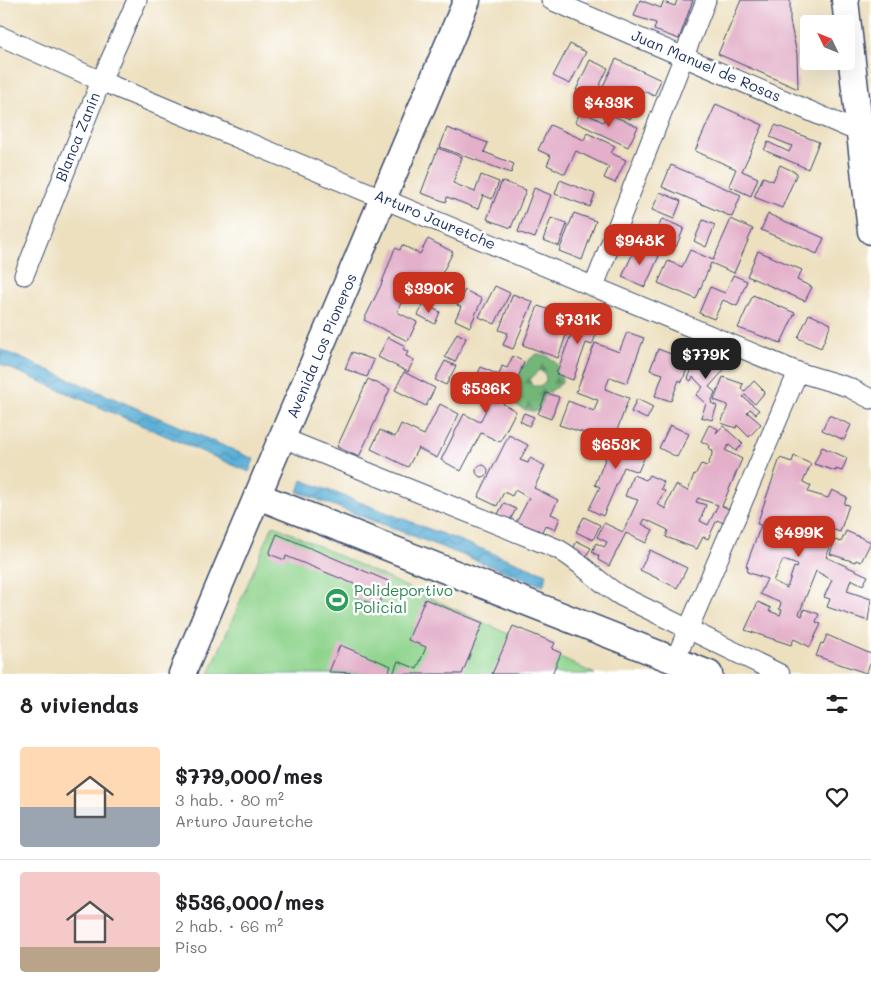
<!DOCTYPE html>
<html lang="es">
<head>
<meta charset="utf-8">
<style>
	:root { --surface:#fff; --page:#f6f6f6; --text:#202124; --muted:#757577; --line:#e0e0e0; --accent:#c8321e }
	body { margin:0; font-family:Mali,sans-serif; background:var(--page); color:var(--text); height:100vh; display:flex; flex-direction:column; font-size:19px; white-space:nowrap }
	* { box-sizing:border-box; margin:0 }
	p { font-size:16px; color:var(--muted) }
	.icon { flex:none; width:28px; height:28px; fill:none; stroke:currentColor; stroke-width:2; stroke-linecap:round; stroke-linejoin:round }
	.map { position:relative; height:674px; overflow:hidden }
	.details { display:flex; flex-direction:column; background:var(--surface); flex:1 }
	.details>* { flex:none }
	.needle { width:32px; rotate:313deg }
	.tools { position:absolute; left:800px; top:15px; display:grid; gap:10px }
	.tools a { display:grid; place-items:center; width:55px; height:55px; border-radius:5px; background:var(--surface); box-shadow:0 5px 20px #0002; font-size:25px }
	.price { position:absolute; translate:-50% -42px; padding:0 11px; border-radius:10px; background:var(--accent); color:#fff; font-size:16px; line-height:32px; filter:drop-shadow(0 1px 2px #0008) }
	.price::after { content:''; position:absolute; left:50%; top:30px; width:15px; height:11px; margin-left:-8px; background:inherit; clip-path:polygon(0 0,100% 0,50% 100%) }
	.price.selected { background:#222; color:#fff }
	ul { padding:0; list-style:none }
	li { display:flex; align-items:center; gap:15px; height:125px; padding:0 20px }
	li+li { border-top:1px solid var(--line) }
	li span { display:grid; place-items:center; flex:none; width:140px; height:100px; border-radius:5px; color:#555 }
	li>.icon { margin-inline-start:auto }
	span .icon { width:60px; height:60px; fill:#fffc; stroke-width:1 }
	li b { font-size:21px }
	h2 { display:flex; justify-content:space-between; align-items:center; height:60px; padding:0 20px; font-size:21px }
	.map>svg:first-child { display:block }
	.grass { fill:#8fd48d; stroke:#558276 }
	.forest { fill:url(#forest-firs); stroke:#47726b; fill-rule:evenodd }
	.water { fill:url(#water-waves); stroke:#3a6e9a }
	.building { fill:#e3afc9; fill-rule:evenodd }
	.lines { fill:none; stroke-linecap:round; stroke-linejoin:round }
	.minor-casing { stroke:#3a4a6d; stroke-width:21 }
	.secondary-casing { stroke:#3a4a6d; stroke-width:29 }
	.minor { stroke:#fff; stroke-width:19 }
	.secondary { stroke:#fff; stroke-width:26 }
	.labels { text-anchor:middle; stroke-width:5; stroke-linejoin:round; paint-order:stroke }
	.street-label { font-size:15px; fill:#1b2f5e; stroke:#fff }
	.leisure-label { font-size:15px; fill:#27864d; stroke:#fff; text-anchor:start }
</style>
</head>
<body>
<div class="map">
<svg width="871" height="674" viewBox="0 0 871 674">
	<defs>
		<pattern id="forest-firs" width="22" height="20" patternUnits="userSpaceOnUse" patternTransform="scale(1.25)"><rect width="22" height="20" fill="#73b678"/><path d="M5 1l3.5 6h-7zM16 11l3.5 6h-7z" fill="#5e9466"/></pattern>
		<pattern id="water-waves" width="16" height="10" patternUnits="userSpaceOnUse" patternTransform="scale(1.25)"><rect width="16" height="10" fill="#59aed5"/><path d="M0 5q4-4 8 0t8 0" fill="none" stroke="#498eb0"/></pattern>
	</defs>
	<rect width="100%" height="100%" fill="#fff"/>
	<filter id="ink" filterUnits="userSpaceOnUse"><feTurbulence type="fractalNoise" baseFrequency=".02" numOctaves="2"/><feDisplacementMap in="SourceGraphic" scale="10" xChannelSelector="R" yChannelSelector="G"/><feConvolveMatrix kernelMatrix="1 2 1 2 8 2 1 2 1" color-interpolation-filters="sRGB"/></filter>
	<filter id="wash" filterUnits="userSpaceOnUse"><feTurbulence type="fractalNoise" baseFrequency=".0096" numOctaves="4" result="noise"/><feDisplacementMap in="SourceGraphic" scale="20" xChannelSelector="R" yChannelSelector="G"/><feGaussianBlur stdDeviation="1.12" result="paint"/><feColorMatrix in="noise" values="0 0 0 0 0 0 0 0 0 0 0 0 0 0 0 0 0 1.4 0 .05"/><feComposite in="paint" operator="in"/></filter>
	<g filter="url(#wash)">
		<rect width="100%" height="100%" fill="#ede0bf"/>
		<!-- grass -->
		<polygon class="grass" points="273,525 595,674 209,674"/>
		<!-- forest -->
		<path class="forest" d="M537 354C553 354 562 367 562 383L543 397 541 411C529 412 519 410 511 399 508 383 523 362 537 354ZM539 370 545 374 546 381 542 386H532L530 380Z"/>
		<!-- water -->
		<g class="water">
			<polygon points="0,349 254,459 249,472 0,364"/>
			<polygon points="302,480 547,574 543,586 298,492"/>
		</g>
		<g id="blocks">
			<!-- building -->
			<g class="building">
				<polygon points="640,0 661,8 663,2 675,6 677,0 693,0 679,39 654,30 656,23 634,16"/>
				<polygon points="741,0 790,0 790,21 797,54 798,89 718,54"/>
				<polygon points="570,44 586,52 570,84 553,76"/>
				<polygon points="616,59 661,80 654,96 644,91 630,119 592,102 594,98 576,90 590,60 608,68 599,87 602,88"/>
				<polygon points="716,104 763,125 742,171 758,178 751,196 729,186 736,169 695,151"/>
				<polygon points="581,111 603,122 607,113 638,127 628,147 575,122"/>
				<polygon points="550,125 584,140 587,133 615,146 611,153 626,160 615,183 604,178 609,167 576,151 565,174 547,165 551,156 538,150"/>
				<polygon points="775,125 819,142 808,169 764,150 768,142 789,152 792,146 770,137"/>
				<polygon points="447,128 488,143 484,152 514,164 511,173 440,147"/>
				<polygon points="438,148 462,157 453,183 475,192 481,175 499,182 492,199 483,195 478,209 447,197 446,202 421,193"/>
				<polygon points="671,165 741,195 732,217 662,187"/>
				<polygon points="780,165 797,173 782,208 754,197 763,177 773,181"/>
				<polygon points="560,180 595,194 590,207 555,194"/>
				<polygon points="502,181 526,190 511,228 487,219"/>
				<polygon points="534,188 551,195 535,238 518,232"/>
				<polygon points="660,192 681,201 674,219 652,210"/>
				<polygon points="574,213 596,221 582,260 559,251"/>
				<polygon points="768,214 824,238 817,254 761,230"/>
				<polygon points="551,218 567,224 559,246 543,240"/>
				<polygon points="662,219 684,228 676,247 654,237"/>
				<polygon points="731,219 753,229 734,273 711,263 696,299 658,283 668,261 682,267 690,250 713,260"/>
				<polygon points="703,220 715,225 706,247 694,241"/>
				<polygon points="428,239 453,252 431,295 407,283 403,294 397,292 404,296 397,312 417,322 408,341 364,320 381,285 395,248 400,250 402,245 420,254"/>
				<polygon points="636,246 659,256 645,287 622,277"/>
				<polygon points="758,251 802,270 797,280 812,287 805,301 747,276"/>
				<polygon points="733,275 747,281 737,306 723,300 714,319 699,313 710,287 725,293"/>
				<polygon points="495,286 510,293 495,324 479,317"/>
				<polygon points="465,290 482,299 470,327 455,320 461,307 457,305"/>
				<polygon points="513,294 533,302 513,349 503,345 508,333 499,330"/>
				<polygon points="753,295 795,313 781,343 738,328"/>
				<polygon points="424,304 440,312 435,324 418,315"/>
				<polygon points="538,306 556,312 554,318 570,324 558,358 523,345"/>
				<polygon points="579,314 601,322 592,345 586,343 573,380 556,374"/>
				<polygon points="809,314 831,324 821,348 798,338"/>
				<polygon points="627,332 644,338 627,383 610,377 605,389 629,398 616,433 614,432 610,441 559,425 568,401 594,411 598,400 576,392 595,343 619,352"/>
				<polygon points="457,333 466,338 455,362 445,357"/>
				<polygon points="388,337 405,346 403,349 408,352 406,356 414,360 408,372 378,357"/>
				<polygon points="704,348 710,353 708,355 724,370 709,387 715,392 711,403 717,406 712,420 701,417 706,404 696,395 703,387 693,377 691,381 688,379 696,357"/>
				<polygon points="658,349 690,361 682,382 679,380 671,401 655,396 663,374 650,370"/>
				<polygon points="352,352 374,360 367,377 345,369"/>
				<polygon points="513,356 524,362 509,402 504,401 503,404 516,411 500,442 481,433 461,471 441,460 464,414 480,422 493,396 492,393 473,384 481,367 499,375 502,366 507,368"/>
				<polygon points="445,361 456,366 446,385 435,380"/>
				<polygon points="404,372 435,388 426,406 395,390"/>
				<polygon points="723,377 743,384 741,388 744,392 754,381 765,392 755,404 745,395 743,397 759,410 756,414 750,409 747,412 761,424 749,437 737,425 736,428 721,423 728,405 714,400"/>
				<polygon points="368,379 390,389 359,457 337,447"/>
				<polygon points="546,393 559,397 551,419 538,414"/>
				<polygon points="637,399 653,407 647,419 631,412"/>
				<polygon points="440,404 459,414 437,458 418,448 408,467 371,449 380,430 395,437 401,424 424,435"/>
				<polygon points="524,413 534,417 529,426 520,421"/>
				<polygon points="829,415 851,425 844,440 822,430"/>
				<polygon points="670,425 689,434 677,457 659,448"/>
				<path d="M709 425 718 429 716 433 723 426 743 444 736 451 729 445 725 450 742 459 722 506 733 511 726 524 717 520 708 539 703 537 697 549 666 537 668 530 645 519 642 524 653 530 646 543 626 533 609 566 598 560 599 556 592 552 596 543 604 547 607 542 597 537 604 523 623 532 638 500 625 496 633 475 646 480 649 475 664 482 661 489 665 491 657 504 666 509V504L676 485 688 491 694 474 695 475 701 464 707 466 709 463 713 451 709 449 710 446 701 441ZM698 498 718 505 708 525 700 521 706 505 696 502Z"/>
				<polygon points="509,435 528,445 520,460 528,463 530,458 545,466 534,488 558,500 551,514 560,518 555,530 545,525 540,536 516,523 529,498 515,490 512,496 504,492 497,506 478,497"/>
				<polygon points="614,436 648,449 638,472 624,467 603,516 589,509 600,487 595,485"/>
				<polygon points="822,447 847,458 842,471 836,469 836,471 814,464"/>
				<path d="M794 456 811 464 803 482 811 486 808 492 828 498 832 490 847 497 844 504 849 505 840 532 797 517 792 529 787 527 785 533 804 542 807 535 831 545 826 557 868 576 863 585 851 579 847 591 871 599 868 621 827 607 830 599 824 597 832 580 816 571 799 614 802 616 804 609 819 614 816 622 821 624 810 647 794 639 791 645 745 630 758 602 771 608 769 611 780 615 782 610 779 609 781 603 760 594 767 579 747 572 748 567 746 566 761 525 757 524 780 458 792 462ZM783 560 798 565 797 568 794 567 787 588 773 581Z"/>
				<circle cx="482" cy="471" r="6"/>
				<polygon points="504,503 516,509 510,520 498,514"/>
				<polygon points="584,517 600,525 593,540 576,532"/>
				<polygon points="846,531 871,542 861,562 856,560 855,562 830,554 835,540 841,542"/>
				<polygon points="277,534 388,581 378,606 354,597 359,586 286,556 285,560 269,554"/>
				<polygon points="577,541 591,548 586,556 573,549"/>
				<polygon points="650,550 687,568 677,588 640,570"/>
				<polygon points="425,599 483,623 462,674 393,674 398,661 417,669 426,647 408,640"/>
				<polygon points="513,626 555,643 552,649 561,653 552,674 492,674"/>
				<polygon points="827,635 871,654 871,662 866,673 816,656 821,643 823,644"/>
				<polygon points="340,645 391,666 388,674 329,672"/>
			</g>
		</g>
	</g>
	<g filter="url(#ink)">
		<use href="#blocks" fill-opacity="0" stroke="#3a4a6d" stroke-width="1"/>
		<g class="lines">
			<!-- minor casing -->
			<g class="minor-casing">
				<g id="minor">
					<polyline points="551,0 861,133"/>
					<polyline points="0,36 101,81 798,372 848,387 871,399"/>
					<polyline points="24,275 101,81 137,0"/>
					<polyline points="594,286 706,0"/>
					<path d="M283 438 558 549C581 562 598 582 621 596L780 674"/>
					<polyline points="675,660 798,372"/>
				</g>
			</g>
			<!-- secondary casing -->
			<g class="secondary-casing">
				<g id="secondary">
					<polyline points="845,0 871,231"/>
					<polyline points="258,496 709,674"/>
					<polyline points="182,674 467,0"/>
				</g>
			</g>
			<!-- minor -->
			<use href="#minor" class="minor"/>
			<!-- secondary -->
			<use href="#secondary" class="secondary"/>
		</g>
	</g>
	<!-- icons -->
	<defs>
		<g id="stadium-disc" transform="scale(1.25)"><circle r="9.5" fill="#2e9e5b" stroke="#fff"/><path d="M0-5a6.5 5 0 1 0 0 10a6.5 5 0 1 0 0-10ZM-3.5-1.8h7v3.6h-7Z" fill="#fff"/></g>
	</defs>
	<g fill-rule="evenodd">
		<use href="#stadium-disc" x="337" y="600"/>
	</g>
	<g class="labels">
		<!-- street labels -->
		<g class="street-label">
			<text transform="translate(706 66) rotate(23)" y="5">Juan Manuel de Rosas</text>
			<text transform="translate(78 137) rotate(-68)" y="5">Blanca Zanín</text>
			<text transform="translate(435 220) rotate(23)" y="5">Arturo Jauretche</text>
			<text transform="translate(322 346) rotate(-67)" y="5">Avenida Los Pioneros</text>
		</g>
		<!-- leisure labels -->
		<g class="leisure-label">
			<text x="354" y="596">Polideportivo<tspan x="354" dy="17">Policial</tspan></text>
		</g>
	</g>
</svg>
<div class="tools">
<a><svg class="needle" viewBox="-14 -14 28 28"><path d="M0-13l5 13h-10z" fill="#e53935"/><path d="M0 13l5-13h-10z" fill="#757577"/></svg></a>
</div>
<b class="price" style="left:609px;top:128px">$433K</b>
<b class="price" style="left:640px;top:266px">$948K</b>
<b class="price" style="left:429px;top:314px">$390K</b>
<b class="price" style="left:578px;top:345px">$731K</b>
<b class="price selected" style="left:706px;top:380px">$779K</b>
<b class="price" style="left:486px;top:414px">$536K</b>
<b class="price" style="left:616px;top:470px">$653K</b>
<b class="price" style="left:799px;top:558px">$499K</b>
</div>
<section class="details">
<h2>8 viviendas<svg class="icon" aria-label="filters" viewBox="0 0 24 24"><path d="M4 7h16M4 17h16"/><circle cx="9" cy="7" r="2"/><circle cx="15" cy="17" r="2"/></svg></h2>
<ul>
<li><span style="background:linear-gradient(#ffd9b3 60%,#9aa5b1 0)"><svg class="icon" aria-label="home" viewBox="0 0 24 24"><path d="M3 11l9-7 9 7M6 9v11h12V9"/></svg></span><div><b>$779,000/mes</b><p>3 hab. · 80 m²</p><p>Arturo Jauretche</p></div><svg class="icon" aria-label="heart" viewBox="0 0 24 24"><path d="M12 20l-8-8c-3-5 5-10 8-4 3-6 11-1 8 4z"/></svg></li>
<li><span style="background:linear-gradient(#f6c9c9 75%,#b9a48a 0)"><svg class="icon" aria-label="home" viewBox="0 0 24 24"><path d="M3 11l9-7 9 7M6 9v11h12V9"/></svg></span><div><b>$536,000/mes</b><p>2 hab. · 66 m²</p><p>Piso</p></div><svg class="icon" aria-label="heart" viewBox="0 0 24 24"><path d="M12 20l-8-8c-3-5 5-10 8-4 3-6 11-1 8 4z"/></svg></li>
</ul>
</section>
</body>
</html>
